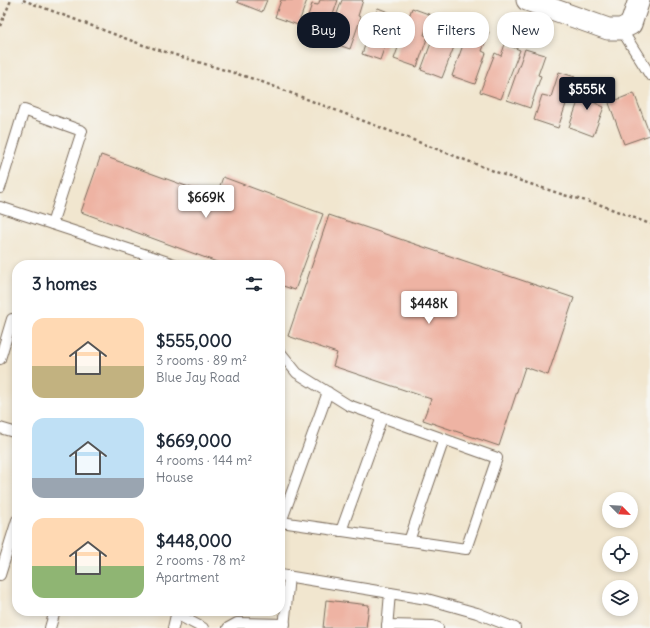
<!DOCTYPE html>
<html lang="en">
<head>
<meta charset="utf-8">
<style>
	:root { --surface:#fff; --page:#f2f2f3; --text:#1f2937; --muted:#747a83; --accent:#111827 }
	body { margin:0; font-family:Delius,sans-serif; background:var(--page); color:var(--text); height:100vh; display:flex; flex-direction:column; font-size:15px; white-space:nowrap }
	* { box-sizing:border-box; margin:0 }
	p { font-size:13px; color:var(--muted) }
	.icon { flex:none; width:22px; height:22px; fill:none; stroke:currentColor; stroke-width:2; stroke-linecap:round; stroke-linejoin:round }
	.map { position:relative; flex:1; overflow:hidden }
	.sheet { position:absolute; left:12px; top:260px; width:273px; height:356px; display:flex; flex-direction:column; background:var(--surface); border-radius:16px; box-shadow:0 2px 6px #0003 }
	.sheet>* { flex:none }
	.top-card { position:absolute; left:297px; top:12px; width:293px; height:36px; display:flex; gap:8px }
	.needle { width:26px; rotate:114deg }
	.buttons { position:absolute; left:602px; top:492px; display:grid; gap:8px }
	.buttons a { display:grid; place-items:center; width:36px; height:36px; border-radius:50%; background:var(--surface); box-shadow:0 2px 6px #0003; font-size:20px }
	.price { position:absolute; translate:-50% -34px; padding:0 9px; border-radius:4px; background:#fff; color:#222; font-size:13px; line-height:26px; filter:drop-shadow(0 1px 2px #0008) }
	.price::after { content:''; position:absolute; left:50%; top:24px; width:12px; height:9px; margin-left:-6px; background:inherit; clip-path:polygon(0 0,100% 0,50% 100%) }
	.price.selected { background:var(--accent); color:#fff }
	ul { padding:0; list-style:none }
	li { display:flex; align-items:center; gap:12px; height:100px; padding:0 20px }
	li span { display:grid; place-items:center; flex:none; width:112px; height:80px; border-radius:12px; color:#555 }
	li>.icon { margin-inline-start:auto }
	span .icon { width:48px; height:48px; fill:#fffc; stroke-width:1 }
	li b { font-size:17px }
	h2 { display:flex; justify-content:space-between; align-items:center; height:48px; padding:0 20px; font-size:17px }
	.chip { padding:0 14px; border-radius:16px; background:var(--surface); box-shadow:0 2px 6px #0003; font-size:14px; line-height:36px }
	.chip.selected { background:var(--accent); color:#fff }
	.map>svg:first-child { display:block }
	.building { fill:#eeb3a3 }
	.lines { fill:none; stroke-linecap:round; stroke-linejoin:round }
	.service-casing { stroke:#7b6c5c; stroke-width:12 }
	.minor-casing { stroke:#7b6c5c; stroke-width:23 }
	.path { stroke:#7b6c5c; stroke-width:2.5; stroke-dasharray:3 3; stroke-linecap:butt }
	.service { stroke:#fff; stroke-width:10 }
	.minor { stroke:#fff; stroke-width:21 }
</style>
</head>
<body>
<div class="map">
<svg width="650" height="628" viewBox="0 0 650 628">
	<rect width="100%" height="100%" fill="#f6f6f2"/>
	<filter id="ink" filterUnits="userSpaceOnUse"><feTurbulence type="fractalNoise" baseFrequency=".025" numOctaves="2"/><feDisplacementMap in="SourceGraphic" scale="8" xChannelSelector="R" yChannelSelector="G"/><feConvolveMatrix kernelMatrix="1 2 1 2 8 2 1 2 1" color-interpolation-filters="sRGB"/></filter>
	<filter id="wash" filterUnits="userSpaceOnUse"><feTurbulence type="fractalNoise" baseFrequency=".012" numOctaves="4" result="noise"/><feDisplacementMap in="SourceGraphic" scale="16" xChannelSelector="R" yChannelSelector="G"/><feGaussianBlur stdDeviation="0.9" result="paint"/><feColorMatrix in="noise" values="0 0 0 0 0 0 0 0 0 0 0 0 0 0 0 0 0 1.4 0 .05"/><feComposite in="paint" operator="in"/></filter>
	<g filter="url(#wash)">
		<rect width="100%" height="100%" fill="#f1e6cf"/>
		<g id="blocks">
			<!-- building -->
			<g class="building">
				<polygon points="238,0 267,0 262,12 237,2"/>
				<polygon points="281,0 307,0 298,25 275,17"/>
				<polygon points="320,0 338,0 325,38 303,30 312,4 318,5"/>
				<polygon points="342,0 363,0 358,16 361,17 350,49 327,41"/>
				<polygon points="378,8 396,15 380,60 362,54"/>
				<polygon points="412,8 431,15 424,35 428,36 417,67 394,59"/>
				<polygon points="448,20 462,26 442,78 421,70 434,35 442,38"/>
				<polygon points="470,25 489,32 482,51 486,53 475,84 452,76"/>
				<polygon points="505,44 520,50 501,99 480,92 495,53 501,56"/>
				<polygon points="525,49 545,55 538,75 541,76 530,108 507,100"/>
				<polygon points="559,72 575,77 558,128 534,120 542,95 551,97"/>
				<polygon points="585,82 598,87 593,102 604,107 593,136 569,127"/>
				<polygon points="634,93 650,135 624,144 609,103"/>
				<polygon points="101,155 216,197 223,177 323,214 295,290 280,285 280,265 225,265 81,212"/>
				<polygon points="329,215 574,298 548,375 525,367 499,446 423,420 431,399 333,366 337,353 288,336"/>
				<polygon points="326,600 369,605 366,628 323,628"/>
			</g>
		</g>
	</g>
	<g filter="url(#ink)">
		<use href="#blocks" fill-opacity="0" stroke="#7b6c5c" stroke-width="1"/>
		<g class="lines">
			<!-- service casing -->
			<g class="service-casing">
				<g id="service">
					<polyline points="621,29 650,75"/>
					<polyline points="0,188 24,110 82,131 52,224"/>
					<polyline points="0,207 177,265"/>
					<polyline points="280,352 297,373 348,405 497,458 466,549 281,522 328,392"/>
					<polyline points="0,359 12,319"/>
					<polyline points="0,428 17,433"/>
					<polyline points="341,531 382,417"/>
					<polyline points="409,541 444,439"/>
					<polyline points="0,575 17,520"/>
					<polyline points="280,575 427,599 477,613 515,628"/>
					<polyline points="176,614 203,628"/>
					<polyline points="387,625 433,626 438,628"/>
					<polyline points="50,628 55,611"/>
					<polyline points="173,628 177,611"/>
					<polyline points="228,628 237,623 285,624"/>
					<polyline points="284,628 289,576"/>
					<polyline points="387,628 390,593"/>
				</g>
			</g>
			<!-- minor casing -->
			<g class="minor-casing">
				<polyline id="minor" points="527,0 608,29 621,29 631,24 639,0"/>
			</g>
			<!-- path -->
			<g class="path">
				<polyline points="23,0 143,45 257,80 512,178 564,195 601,205 650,224"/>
				<polyline points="0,26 11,0"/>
			</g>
			<!-- service -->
			<use href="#service" class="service"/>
			<!-- minor -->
			<use href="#minor" class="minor"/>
		</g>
	</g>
</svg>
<div class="buttons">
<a><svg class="needle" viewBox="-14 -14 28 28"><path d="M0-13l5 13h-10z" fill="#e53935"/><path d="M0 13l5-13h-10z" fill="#747a83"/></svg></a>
<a><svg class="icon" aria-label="locate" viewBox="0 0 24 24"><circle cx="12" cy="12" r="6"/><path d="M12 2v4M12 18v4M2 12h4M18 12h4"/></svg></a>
<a><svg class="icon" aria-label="layers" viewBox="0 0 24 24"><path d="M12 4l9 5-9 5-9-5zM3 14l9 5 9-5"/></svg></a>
</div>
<b class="price selected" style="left:587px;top:111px">$555K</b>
<b class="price" style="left:206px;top:219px">$669K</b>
<b class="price" style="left:429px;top:325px">$448K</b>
<div class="top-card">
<a class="chip selected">Buy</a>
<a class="chip">Rent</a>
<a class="chip">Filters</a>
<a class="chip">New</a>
</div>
<section class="sheet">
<h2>3 homes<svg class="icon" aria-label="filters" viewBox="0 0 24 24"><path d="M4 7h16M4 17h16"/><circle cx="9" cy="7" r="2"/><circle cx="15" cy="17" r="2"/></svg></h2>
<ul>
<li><span style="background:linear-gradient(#ffd9b3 60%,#c2b280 0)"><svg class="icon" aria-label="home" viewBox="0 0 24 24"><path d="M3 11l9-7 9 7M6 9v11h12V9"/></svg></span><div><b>$555,000</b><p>3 rooms · 89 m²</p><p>Blue Jay Road</p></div></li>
<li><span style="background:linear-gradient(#bfe0f5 75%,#9aa5b1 0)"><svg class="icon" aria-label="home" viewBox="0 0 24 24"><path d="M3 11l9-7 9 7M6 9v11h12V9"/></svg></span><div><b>$669,000</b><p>4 rooms · 144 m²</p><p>House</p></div></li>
<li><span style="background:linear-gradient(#ffd9b3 60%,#8fb573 0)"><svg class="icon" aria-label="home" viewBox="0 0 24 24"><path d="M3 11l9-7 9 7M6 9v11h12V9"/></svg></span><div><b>$448,000</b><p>2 rooms · 78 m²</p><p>Apartment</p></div></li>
</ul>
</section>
</div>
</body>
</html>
